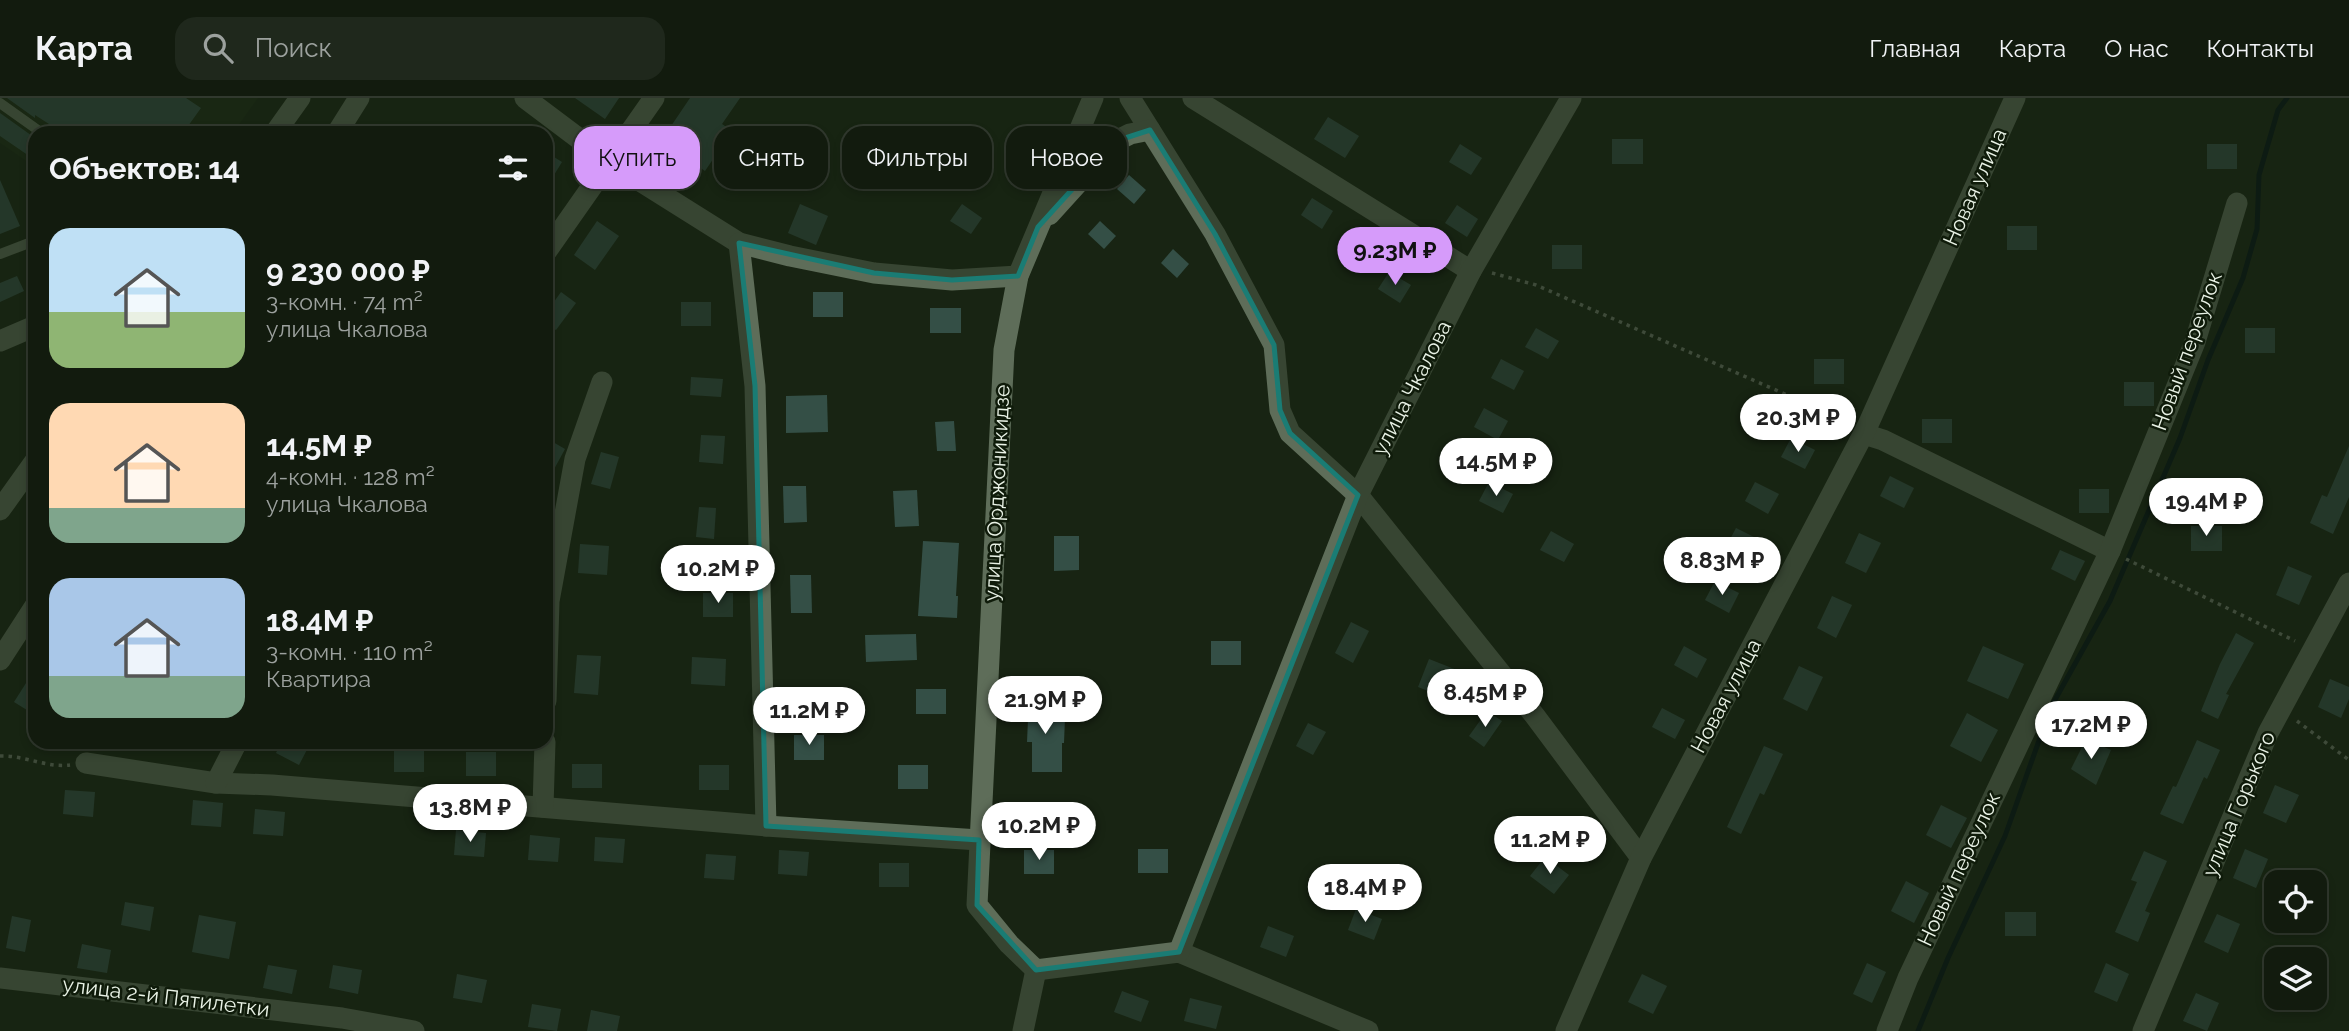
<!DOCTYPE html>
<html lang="ru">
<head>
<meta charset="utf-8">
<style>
	:root { --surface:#121b0e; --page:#1f281c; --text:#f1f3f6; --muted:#9ca19e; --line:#31392e; --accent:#d69bfa }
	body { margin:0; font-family:Raleway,sans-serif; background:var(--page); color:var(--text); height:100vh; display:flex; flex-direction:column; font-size:26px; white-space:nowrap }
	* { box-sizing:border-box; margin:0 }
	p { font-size:23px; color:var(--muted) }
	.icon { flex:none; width:38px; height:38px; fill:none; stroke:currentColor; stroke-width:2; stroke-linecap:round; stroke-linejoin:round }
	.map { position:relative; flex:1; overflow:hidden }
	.drawer { position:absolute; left:28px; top:28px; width:525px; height:623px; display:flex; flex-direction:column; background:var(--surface); border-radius:21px; box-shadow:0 4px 10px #0003,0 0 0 2px var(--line) }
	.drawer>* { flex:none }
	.guide { position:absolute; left:574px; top:28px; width:665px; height:63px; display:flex; gap:14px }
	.fabs { position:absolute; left:2264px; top:772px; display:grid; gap:14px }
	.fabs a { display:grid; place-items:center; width:63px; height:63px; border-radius:14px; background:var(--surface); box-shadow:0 4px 10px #0003,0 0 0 2px var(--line); font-size:35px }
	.price { position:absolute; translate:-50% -60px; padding:0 16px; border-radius:24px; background:#fff; color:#222; font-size:23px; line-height:46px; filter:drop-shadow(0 2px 4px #0008) }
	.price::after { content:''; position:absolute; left:50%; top:42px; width:21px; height:16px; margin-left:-10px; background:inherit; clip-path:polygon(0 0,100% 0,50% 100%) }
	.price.selected { background:var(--accent); color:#111 }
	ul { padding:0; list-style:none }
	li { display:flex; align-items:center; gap:21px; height:175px; padding:0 21px }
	li span { display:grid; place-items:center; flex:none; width:196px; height:140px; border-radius:21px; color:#555 }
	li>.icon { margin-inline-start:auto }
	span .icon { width:84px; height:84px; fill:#fffc; stroke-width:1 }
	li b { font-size:30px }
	h2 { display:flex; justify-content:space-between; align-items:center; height:84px; padding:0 21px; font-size:30px }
	.tag { padding:0 24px; border-radius:21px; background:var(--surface); box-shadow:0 4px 10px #0003,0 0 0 2px var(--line); font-size:24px; line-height:63px }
	.tag.selected { background:var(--accent); color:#111 }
	header { display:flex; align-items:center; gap:42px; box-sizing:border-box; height:98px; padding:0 35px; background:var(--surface); border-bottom:2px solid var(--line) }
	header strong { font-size:33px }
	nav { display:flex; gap:38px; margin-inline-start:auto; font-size:24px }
	.search { width:490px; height:63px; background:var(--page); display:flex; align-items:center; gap:18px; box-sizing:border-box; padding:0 24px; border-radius:21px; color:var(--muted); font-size:26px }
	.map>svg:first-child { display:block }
	.built { fill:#1b2b14 }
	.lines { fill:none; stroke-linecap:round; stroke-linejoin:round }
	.stream { stroke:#011114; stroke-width:5 }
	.building { fill:#344f46 }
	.path { stroke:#6d7869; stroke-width:3.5; stroke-dasharray:3.5 5; stroke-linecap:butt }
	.service { stroke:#5e6d59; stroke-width:10 }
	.minor { stroke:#5e6d59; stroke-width:21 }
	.tertiary { stroke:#5e6d59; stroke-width:21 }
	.marked { fill:none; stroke:#1a7c74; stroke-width:5; stroke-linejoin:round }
	.labels { text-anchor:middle; stroke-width:5; stroke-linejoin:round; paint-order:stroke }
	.street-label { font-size:21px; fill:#e9f2e6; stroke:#0f1b0a }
</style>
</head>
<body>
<header>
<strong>Карта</strong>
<div class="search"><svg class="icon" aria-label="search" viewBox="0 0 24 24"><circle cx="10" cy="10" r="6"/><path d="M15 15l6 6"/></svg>Поиск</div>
<nav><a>Главная</a><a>Карта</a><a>О нас</a><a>Контакты</a></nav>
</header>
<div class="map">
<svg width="2349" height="933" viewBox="0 0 2349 933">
	<rect width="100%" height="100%" fill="#182413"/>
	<!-- built -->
	<polygon class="built" points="0,0 258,0 233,35 35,35 35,69 0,45"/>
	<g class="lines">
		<!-- stream -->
		<polyline class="stream" points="1918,933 1948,860 2005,738 2051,609 2110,503 2180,340 2208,262 2243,180 2257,131 2259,77 2278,12 2287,0"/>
	</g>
	<!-- building -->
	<g class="building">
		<polygon points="7,0 186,0 201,10 183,35 63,35 35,17 35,20"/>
		<polygon points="575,0 619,0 605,21"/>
		<polygon points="690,0 740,0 722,26 732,33 705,73 661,43"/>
		<polygon points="0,15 35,40 35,62 0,38"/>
		<polygon points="1328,19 1359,38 1345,60 1314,41"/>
		<polygon points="1023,32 1043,46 1032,63 1011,49"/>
		<rect x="1612" y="41" width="31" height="25"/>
		<polygon points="1460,46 1482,60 1471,77 1449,64"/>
		<rect x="2207" y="46" width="30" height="25"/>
		<polygon points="546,54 562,64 546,90"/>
		<polygon points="1129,77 1146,92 1134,106 1117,91"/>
		<polygon points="0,82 20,128 0,136"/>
		<polygon points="1312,100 1333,113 1322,131 1301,117"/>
		<polygon points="800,106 828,118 816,147 788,135"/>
		<polygon points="962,106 982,120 971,136 950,123"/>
		<polygon points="1457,107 1478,121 1467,139 1445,125"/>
		<polygon points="597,123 619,138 595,172 574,157"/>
		<polygon points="1100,123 1116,138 1104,151 1088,136"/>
		<rect x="2007" y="128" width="30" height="24"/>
		<rect x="1552" y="147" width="30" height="24"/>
		<polygon points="1173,151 1189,166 1177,180 1161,165"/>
		<polygon points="1389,174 1411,187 1400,205 1378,191"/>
		<polygon points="17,178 24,193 0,204 0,185"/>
		<polygon points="561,194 576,205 556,232 546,225 546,215"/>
		<rect x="813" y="194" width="30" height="25"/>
		<rect x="681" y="204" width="30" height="24"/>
		<rect x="930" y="210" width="31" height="25"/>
		<polygon points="1536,230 1559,243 1548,261 1525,249"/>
		<rect x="2245" y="230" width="30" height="25"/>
		<polygon points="1501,261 1524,273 1514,292 1491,280"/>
		<rect x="1814" y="261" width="30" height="25"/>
		<polygon points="691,279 723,281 721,299 690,297"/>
		<rect x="2124" y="284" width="30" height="24"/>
		<polygon points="827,297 828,334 786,335 786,298"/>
		<polygon points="1484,310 1508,323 1498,342 1474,329"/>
		<rect x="1922" y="321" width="30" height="24"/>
		<polygon points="954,323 956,353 937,353 935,324"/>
		<polygon points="701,337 725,338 723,366 699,364"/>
		<polygon points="546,340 565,351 546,386"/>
		<polygon points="1791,340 1815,352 1805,371 1781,359"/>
		<polygon points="2349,348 2349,399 2333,436 2310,425 2322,397 2327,399"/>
		<polygon points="601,354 619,359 610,391 591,386"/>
		<polygon points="1890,378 1914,390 1904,410 1880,398"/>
		<polygon points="1489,384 1513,396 1503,415 1479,403"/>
		<polygon points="1755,384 1779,396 1768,416 1745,403"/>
		<polygon points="783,388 806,388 807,424 784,425"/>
		<rect x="2079" y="391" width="30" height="24"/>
		<polygon points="917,392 919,428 895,429 893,393"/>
		<polygon points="699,409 716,410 714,441 696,439"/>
		<rect x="2191" y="428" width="31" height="25"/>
		<polygon points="1736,430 1760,442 1750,461 1726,449"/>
		<polygon points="1551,433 1574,446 1564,464 1540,452"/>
		<polygon points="1859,435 1881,445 1866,475 1845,465"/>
		<polygon points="1054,438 1079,438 1079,472 1054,473"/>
		<polygon points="923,443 959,445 956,498 958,498 957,520 918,518"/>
		<polygon points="580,446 609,448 607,477 578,475"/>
		<polygon points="2060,452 2085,463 2075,483 2051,471"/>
		<polygon points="2288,468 2312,478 2299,507 2276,497"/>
		<polygon points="790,477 811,477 812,515 791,515"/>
		<polygon points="1715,483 1739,495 1729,515 1705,502"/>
		<rect x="703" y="495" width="30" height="24"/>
		<polygon points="1832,498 1852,507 1836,540 1817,530"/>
		<polygon points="1351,524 1369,533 1353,565 1335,555"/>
		<polygon points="2236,535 2254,545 2226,596 2229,597 2218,621 2201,613 2220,566"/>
		<polygon points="916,536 917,562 866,564 865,537"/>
		<rect x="1211" y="543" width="30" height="24"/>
		<polygon points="1684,548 1707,561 1697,580 1674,567"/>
		<polygon points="1983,548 2024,566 2008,601 1967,583"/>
		<polygon points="577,557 601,558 598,597 574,595"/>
		<polygon points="692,559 726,561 725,588 691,586"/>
		<polygon points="1429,561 1462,574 1451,602 1418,589"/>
		<polygon points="1799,568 1823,579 1807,613 1783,601"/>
		<polygon points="35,571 35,617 14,604"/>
		<polygon points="2330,581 2349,589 2349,601 2341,620 2318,609"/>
		<rect x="916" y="591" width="30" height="25"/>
		<polygon points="1029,598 1052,598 1051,620 1065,620 1064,645 1062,645 1062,674 1032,674 1032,644 1027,644"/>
		<polygon points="1662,610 1685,622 1675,641 1652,629"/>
		<polygon points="1487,613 1502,623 1484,649 1469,638"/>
		<polygon points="1967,615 1998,632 1981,664 1950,648"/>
		<polygon points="1308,625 1326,634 1313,657 1296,648"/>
		<rect x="794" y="637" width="30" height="25"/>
		<polygon points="2086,641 2111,652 2096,687 2071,671"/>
		<polygon points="2197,642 2220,652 2207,681 2204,679 2183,726 2160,716 2173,688 2176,689"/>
		<polygon points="281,644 311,644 299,667 276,655"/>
		<polygon points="1764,648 1783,656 1764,697 1760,695 1741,736 1727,729"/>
		<rect x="394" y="650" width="30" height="24"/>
		<rect x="466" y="654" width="30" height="24"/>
		<rect x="572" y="666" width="30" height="24"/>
		<rect x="699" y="667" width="30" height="25"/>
		<rect x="898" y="667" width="30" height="24"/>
		<polygon points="2275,687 2299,697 2286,725 2263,715"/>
		<polygon points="65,692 95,694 93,719 63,716"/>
		<polygon points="193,702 223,705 221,729 191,727"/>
		<polygon points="1941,707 1967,720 1951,750 1926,737"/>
		<polygon points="255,711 285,714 283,738 253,736"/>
		<polygon points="456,732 486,735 484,759 454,757"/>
		<polygon points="530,737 560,740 558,764 528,762"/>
		<polygon points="595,739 625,741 623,765 594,763"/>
		<rect x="1138" y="751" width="30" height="24"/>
		<polygon points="2245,751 2268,761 2256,790 2233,780"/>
		<polygon points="779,752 809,754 807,778 778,776"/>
		<rect x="1024" y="752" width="30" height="24"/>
		<polygon points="2144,753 2167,763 2145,813 2150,815 2138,844 2115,834 2137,784 2131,782"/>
		<polygon points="706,756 736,758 734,782 704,780"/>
		<polygon points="1545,759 1569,777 1554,796 1530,778"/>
		<rect x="879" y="765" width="30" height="24"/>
		<polygon points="1906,783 1929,795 1914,825 1891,813"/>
		<polygon points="125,804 154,809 150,833 121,827"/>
		<polygon points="1356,811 1382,821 1374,842 1348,832"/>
		<rect x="2005" y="814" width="31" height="24"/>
		<polygon points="2217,816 2240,826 2228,855 2204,844"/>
		<polygon points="199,817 236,824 229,861 192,854"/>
		<polygon points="12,818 31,822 25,854 6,850"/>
		<polygon points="1268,828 1294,838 1286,859 1260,849"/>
		<polygon points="82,846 111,852 107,875 77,870"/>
		<polygon points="1867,865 1886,874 1872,905 1853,896"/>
		<polygon points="2106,865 2129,876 2117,904 2094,894"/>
		<polygon points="268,867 297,872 292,896 263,890"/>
		<polygon points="333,867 362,872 358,896 329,890"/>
		<polygon points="457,876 487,882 482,905 453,900"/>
		<polygon points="1642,876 1667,888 1653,916 1628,904"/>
		<polygon points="1122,893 1149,903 1141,924 1114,914"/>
		<polygon points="2196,895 2219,905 2207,933 2183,923"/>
		<polygon points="1190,900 1222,908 1216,931 1184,923"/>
		<polygon points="532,906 561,911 557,933 528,929"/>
		<polygon points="591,912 620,918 617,933 587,933"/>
	</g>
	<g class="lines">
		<!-- path -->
		<g class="path">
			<polyline points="1492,175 1536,187 1826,314 1848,327"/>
			<polyline points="2126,461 2295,543"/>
			<polyline points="2297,623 2349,662"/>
			<path d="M0 658C24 657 46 670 70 667"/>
		</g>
		<!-- service -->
		<g class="service">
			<polyline points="0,5 42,35"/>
			<polyline points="0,156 29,145"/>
		</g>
		<!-- minor -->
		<g class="minor">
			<polyline points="525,0 610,64 739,145 790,158 874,175 952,182 1018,178"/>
			<polyline points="1093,0 1018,178 1004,252 977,807 1009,846 1036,872 1179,854 1368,933"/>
			<polyline points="1130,0 1215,136 1274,247 1280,312 1290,335 1358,397 1535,618 1641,760"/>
			<polyline points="1193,0 1471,173"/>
			<polyline points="337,35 359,0"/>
			<polyline points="1049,117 1116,43 1130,36 1150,32"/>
			<polyline points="739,145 755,288 766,728"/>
			<polyline points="546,154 654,0"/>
			<polyline points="1864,336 1883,342 2110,453"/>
			<polyline points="0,562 35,508"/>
			<polyline points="546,603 549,503 575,361 602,284"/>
			<polyline points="86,665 216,685 272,687 766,728 979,742"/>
			<polyline points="216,685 237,644"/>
			<polyline points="543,709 545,644"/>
			<polyline points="1179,854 1358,397 1471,173 1571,0"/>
			<polyline points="0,880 342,920 414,933"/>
			<polyline points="1023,933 1036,872"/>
			<polyline points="1566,933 1641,760 1867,329 2015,0"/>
			<polyline points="1887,933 1908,880 2110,453 2195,244 2237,105"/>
			<polyline points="2143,933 2268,635 2349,485"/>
		</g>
		<!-- tertiary -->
		<g class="tertiary">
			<polyline points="275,35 300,0"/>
			<polyline points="0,243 35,228"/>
			<polyline points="0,412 35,363"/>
		</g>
	</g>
	<!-- marked area -->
	<path d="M0 0H2349V933H0ZM1150 32 1215 136 1274 247 1280 312 1290 335 1358 397 1179 854 1036 872 977 807 979 742 766 728 755 288 739 145 874 175 952 182 1018 178 1038 129 1116 43Z" fill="#182413" fill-opacity=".55" fill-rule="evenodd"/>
	<path class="marked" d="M1150 32 1215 136 1274 247 1280 312 1290 335 1358 397 1179 854 1036 872 977 807 979 742 766 728 755 288 739 145 874 175 952 182 1018 178 1038 129 1116 43Z"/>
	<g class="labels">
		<!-- street labels -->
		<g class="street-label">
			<text transform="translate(1975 89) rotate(-66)" y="7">Новая улица</text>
			<text transform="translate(2187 253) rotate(-70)" y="7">Новый переулок</text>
			<text transform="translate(1412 290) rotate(-63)" y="7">улица Чкалова</text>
			<text transform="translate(997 395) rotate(-87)" y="7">улица Орджоникидзе</text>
			<text transform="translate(1726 598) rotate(-62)" y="7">Новая улица</text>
			<text transform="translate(2239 706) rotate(-67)" y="7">улица Горького</text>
			<text transform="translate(1959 771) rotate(-65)" y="7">Новый переулок</text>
			<text transform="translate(166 899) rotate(7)" y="7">улица 2-й Пятилетки</text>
		</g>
	</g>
</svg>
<div class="fabs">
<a><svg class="icon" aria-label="locate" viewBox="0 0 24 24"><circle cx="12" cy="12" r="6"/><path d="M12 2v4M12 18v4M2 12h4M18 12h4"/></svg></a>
<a><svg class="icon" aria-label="layers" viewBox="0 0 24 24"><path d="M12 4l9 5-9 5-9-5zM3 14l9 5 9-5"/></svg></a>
</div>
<b class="price selected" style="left:1395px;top:189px">9.23M ₽</b>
<b class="price" style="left:1798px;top:356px">20.3M ₽</b>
<b class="price" style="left:1496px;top:400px">14.5M ₽</b>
<b class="price" style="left:2206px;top:440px">19.4M ₽</b>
<b class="price" style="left:1722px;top:499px">8.83M ₽</b>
<b class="price" style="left:718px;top:507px">10.2M ₽</b>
<b class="price" style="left:1485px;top:631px">8.45M ₽</b>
<b class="price" style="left:1045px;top:638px">21.9M ₽</b>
<b class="price" style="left:809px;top:649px">11.2M ₽</b>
<b class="price" style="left:2091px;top:663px">17.2M ₽</b>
<b class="price" style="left:470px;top:746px">13.8M ₽</b>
<b class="price" style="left:1039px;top:764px">10.2M ₽</b>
<b class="price" style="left:1550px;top:778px">11.2M ₽</b>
<b class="price" style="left:1365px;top:826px">18.4M ₽</b>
<div class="guide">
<a class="tag selected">Купить</a>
<a class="tag">Снять</a>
<a class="tag">Фильтры</a>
<a class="tag">Новое</a>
</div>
<section class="drawer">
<h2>Объектов: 14<svg class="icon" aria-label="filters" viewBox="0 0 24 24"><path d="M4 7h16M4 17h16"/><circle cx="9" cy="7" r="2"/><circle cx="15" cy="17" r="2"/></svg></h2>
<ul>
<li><span style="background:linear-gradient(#bfe0f5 60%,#8fb573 0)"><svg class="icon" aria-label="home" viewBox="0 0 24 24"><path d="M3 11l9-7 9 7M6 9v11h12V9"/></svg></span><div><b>9 230 000 ₽</b><p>3-комн. · 74 m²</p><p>улица Чкалова</p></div></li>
<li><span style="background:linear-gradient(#ffd9b3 75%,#7fa58c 0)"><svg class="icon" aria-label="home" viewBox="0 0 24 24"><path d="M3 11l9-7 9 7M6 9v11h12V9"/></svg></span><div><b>14.5M ₽</b><p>4-комн. · 128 m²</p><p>улица Чкалова</p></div></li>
<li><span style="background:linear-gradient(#a9c7e8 70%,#7fa58c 0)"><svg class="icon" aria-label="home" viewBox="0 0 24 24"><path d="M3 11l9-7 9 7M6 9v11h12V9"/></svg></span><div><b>18.4M ₽</b><p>3-комн. · 110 m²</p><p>Квартира</p></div></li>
</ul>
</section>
</div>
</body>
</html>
